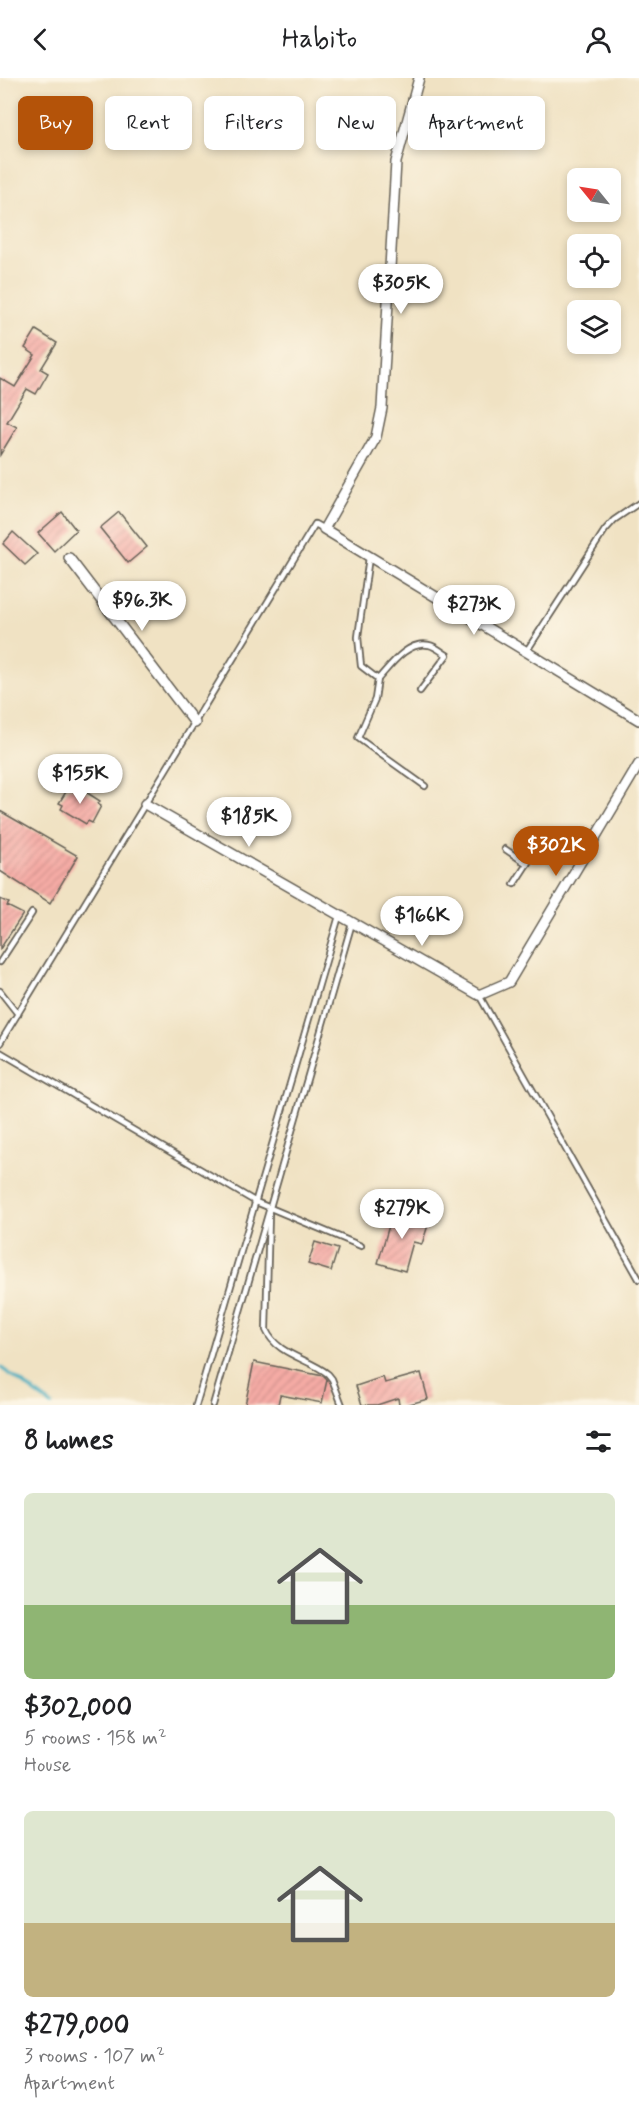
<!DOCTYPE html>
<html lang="en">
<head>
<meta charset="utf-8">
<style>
	:root { --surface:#fff; --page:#f2f2f2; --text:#202124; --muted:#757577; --accent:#b45309 }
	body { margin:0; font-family:Mynerve,sans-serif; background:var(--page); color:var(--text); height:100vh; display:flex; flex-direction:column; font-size:22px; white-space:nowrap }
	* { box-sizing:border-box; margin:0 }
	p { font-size:20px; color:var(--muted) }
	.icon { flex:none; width:33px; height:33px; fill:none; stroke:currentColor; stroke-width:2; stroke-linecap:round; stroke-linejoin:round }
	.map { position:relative; height:1327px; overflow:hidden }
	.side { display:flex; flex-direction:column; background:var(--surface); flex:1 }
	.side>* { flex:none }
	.top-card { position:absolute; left:18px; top:18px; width:603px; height:54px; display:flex; gap:12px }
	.needle { width:39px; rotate:300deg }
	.tools { position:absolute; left:567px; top:90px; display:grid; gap:12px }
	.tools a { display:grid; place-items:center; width:54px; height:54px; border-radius:9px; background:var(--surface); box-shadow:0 3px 9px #0003; font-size:30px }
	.price { position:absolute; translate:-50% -51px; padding:0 14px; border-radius:21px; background:#fff; color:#222; font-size:20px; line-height:39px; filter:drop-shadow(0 2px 3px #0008) }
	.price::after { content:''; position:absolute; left:50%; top:36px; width:18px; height:14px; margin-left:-9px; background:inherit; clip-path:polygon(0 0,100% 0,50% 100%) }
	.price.on { background:var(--accent); color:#fff }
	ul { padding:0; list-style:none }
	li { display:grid; align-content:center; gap:12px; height:318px; padding:0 24px }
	li span { display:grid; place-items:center; height:186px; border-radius:9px; color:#555 }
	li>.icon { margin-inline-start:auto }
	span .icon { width:108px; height:108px; fill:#fffc; stroke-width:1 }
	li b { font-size:26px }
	h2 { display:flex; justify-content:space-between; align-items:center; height:72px; padding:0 24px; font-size:26px }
	.pill { padding:0 21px; border-radius:9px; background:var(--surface); box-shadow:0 3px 9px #0003; font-size:21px; line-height:54px }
	.pill.on { background:var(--accent); color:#fff }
	header { display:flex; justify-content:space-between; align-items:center; height:78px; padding:0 24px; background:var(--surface); font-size:27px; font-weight:600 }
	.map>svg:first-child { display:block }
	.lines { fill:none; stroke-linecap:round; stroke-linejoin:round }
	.stream { stroke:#42adc1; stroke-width:3 }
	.building { fill:url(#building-hatch) }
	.lane-casing { stroke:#666156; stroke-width:8 }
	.street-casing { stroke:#666156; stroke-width:12 }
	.lane { stroke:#fff; stroke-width:4.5 }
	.street { stroke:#fff; stroke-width:9 }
</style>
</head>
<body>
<header><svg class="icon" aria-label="back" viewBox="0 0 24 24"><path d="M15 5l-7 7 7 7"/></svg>Habito<svg class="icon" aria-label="person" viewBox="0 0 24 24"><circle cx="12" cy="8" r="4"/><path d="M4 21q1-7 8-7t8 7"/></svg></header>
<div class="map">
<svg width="639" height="1327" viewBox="0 0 639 1327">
	<defs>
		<pattern id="building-hatch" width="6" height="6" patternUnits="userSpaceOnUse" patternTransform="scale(1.5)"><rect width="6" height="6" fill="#f5aba5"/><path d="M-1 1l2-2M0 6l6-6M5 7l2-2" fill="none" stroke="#d1938d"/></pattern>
	</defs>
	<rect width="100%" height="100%" fill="#fcf5e5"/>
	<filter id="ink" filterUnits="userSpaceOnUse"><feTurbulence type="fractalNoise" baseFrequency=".0167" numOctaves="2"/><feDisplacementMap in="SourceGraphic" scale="12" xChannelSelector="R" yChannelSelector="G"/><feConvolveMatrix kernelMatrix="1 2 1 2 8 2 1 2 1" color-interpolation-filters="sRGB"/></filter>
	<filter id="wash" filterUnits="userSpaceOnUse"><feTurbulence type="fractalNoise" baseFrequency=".008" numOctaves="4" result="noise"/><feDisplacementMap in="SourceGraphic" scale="24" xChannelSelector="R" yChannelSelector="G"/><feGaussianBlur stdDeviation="1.35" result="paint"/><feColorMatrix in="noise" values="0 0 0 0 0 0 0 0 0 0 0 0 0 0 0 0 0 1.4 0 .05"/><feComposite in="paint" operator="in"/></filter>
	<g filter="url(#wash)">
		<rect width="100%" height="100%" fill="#f0e2c3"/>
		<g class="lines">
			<!-- stream -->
			<polyline class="stream" points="0,1289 52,1327"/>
		</g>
		<g id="blocks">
			<!-- building -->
			<g class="building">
				<polygon points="36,252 57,265 41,291 48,295 36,316 27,311 7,344 17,349 0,377 0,300 15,309 35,277 25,270"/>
				<polygon points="62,434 76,452 54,473 38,455"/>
				<polygon points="119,434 147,469 128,485 100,450"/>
				<polygon points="13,454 37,476 25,487 3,466"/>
				<polygon points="75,707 100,723 98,726 101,728 92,745 88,743 86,746 61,731 63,727 59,725 69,709 73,711"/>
				<polygon points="0,733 78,778 50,825 0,793"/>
				<polygon points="0,821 9,825 7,828 23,836 0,871"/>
				<polygon points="393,1134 429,1144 422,1166 413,1164 405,1193 378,1185"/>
				<polygon points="315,1164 338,1171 331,1193 308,1186"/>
				<polygon points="254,1284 323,1298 327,1302 322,1325 280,1317 278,1327 245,1327"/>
				<polygon points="421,1295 428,1321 406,1327 399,1327 398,1320 377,1327 362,1327 356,1308 383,1299 385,1305"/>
			</g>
		</g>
	</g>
	<g filter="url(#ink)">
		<use href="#blocks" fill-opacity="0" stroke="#666156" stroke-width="1.5"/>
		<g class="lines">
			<!-- lane casing -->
			<g class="lane-casing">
				<g id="lane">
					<path d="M369 479 358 559 361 588 378 601C390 588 408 562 429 567 435 568 442 574 447 577L420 613"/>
					<polyline points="526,574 605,452 614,442 639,425"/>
					<polyline points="378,601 375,621 358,660 425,708"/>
					<polyline points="505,771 527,786"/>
					<polyline points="514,806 547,755 584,779"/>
					<polyline points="0,884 32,835"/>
					<polyline points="0,913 18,936"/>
					<polyline points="479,917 639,1201"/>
					<polyline points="0,965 315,446 324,451"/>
					<polyline points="0,974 256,1124 361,1168"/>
					<path d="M269 1136 266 1252C277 1277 308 1280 328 1296L332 1301 342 1327"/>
					<polyline points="196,1327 339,838"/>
					<polyline points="213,1327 352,845"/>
				</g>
			</g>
			<!-- street casing -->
			<g class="street-casing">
				<g id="street">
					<polyline points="419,0 396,84 382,330 376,359 324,451 639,642"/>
					<polyline points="69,480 195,645"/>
					<polyline points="145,726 479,917 509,904 639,686"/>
				</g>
			</g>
			<!-- lane -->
			<use href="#lane" class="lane"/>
			<!-- street -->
			<use href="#street" class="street"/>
		</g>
	</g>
</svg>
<div class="tools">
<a><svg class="needle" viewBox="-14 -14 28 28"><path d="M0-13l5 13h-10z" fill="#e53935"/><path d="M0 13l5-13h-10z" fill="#757577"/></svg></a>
<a><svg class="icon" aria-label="locate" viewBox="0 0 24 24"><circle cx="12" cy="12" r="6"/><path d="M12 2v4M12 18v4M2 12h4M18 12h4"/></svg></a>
<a><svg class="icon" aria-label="layers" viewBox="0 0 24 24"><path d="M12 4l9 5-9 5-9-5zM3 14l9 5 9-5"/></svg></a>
</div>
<b class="price" style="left:401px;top:237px">$305K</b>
<b class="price" style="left:142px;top:554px">$96.3K</b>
<b class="price" style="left:474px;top:558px">$273K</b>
<b class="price" style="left:80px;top:727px">$155K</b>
<b class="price" style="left:249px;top:770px">$185K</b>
<b class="price on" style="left:556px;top:799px">$302K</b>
<b class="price" style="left:422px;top:869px">$166K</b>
<b class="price" style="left:402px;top:1162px">$279K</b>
<div class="top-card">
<a class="pill on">Buy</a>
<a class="pill">Rent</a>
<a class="pill">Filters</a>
<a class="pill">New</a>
<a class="pill">Apartment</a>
</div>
</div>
<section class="side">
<h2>8 homes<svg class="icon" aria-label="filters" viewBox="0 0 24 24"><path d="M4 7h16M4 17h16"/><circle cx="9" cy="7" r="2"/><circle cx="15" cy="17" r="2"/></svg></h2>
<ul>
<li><span style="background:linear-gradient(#dfe7d0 60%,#8fb573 0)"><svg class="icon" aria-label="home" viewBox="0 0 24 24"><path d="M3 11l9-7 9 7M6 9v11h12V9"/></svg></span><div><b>$302,000</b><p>5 rooms · 158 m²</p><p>House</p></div></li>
<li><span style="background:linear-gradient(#dfe7d0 60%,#c2b280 0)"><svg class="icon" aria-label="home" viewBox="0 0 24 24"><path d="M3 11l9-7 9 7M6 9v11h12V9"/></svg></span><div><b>$279,000</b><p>3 rooms · 107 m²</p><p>Apartment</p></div></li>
</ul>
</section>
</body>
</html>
